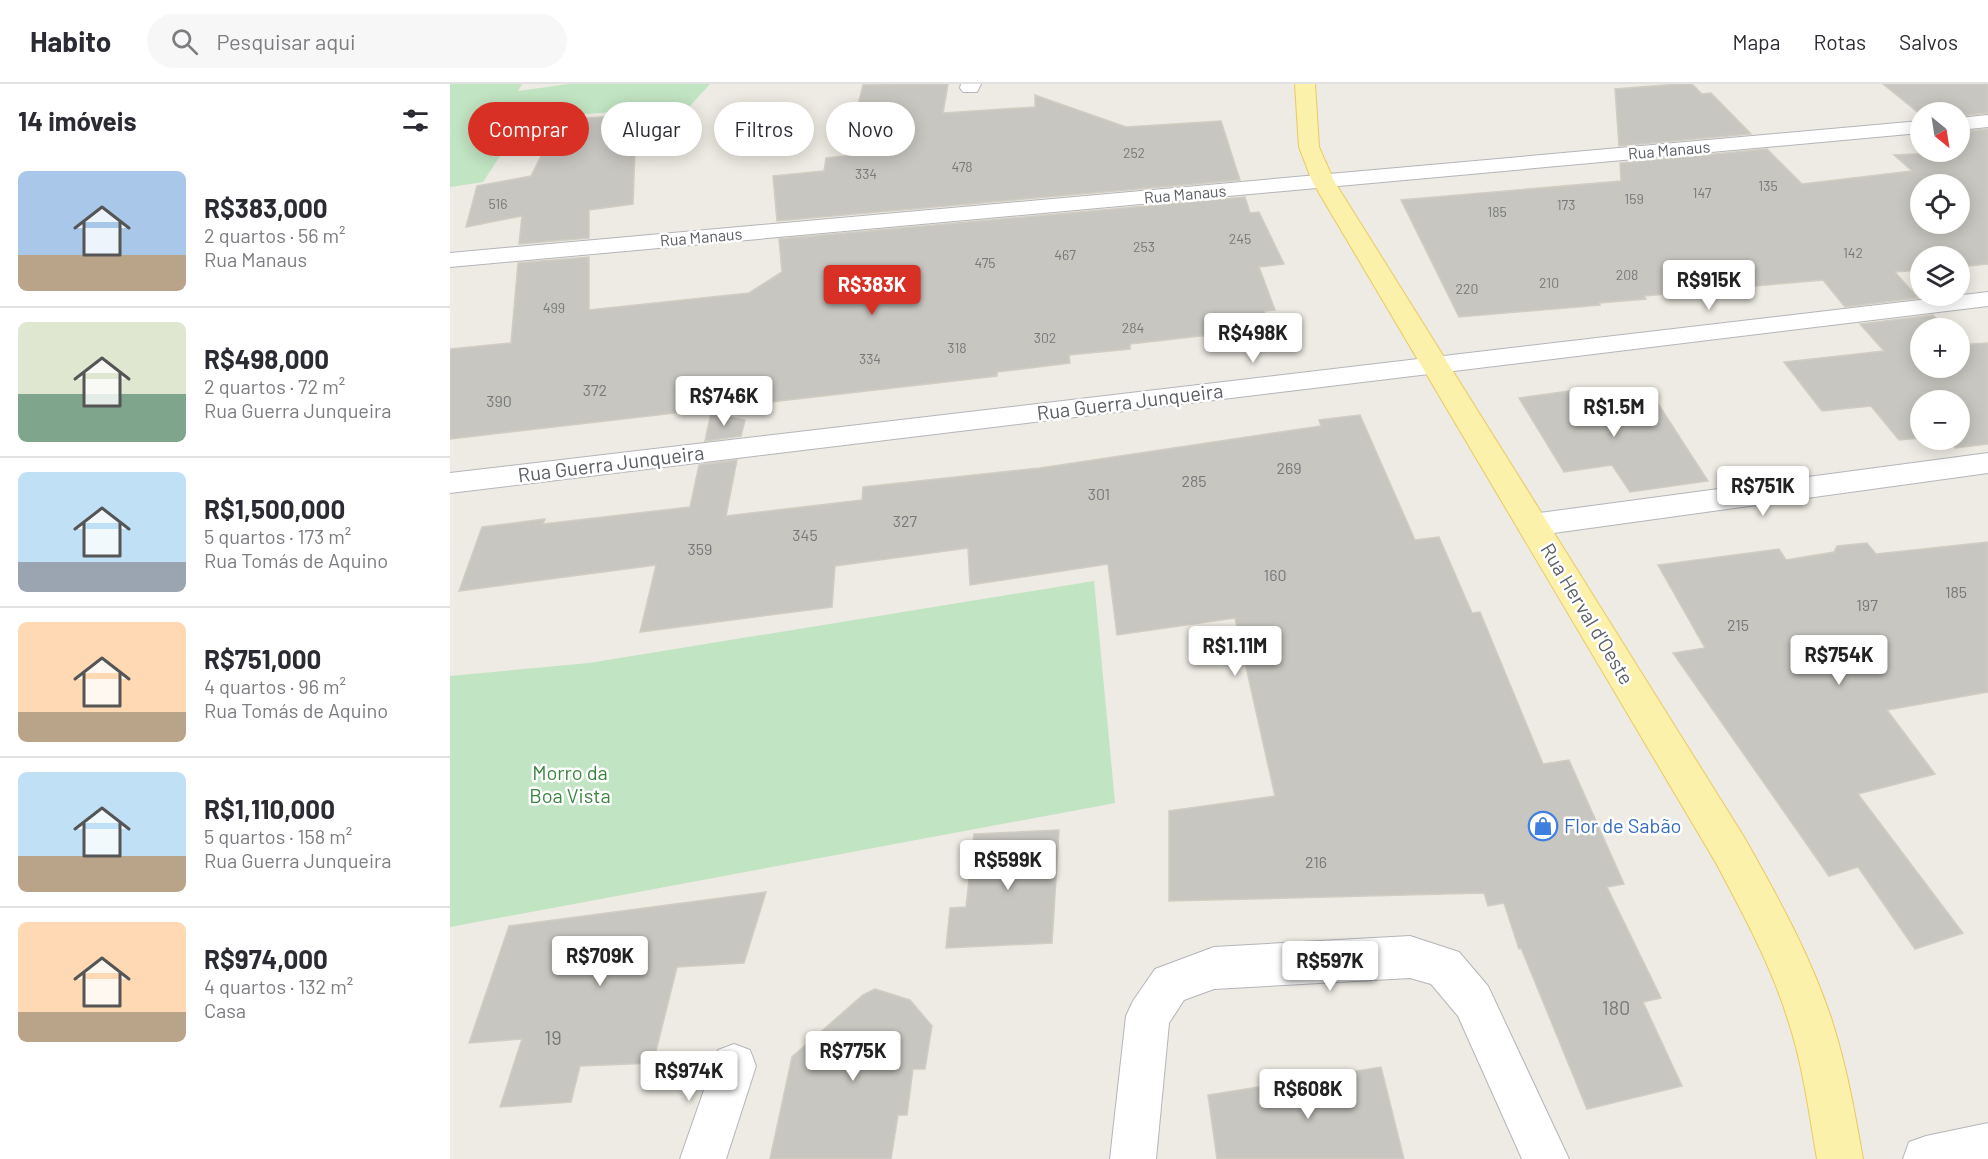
<!DOCTYPE html>
<html lang="pt">
<head>
<meta charset="utf-8">
<style>
	:root { --surface:#fff; --page:#f7f7f7; --text:#2b2b33; --muted:#7c7c81; --line:#e1e1e2; --accent:#d93025 }
	body { margin:0; font-family:Barlow,sans-serif; background:var(--page); color:var(--text); height:100vh; display:flex; flex-direction:column; font-size:22px; white-space:nowrap }
	* { box-sizing:border-box; margin:0 }
	p { font-size:20px; color:var(--muted) }
	.icon { flex:none; width:33px; height:33px; fill:none; stroke:currentColor; stroke-width:2; stroke-linecap:round; stroke-linejoin:round }
	.map { position:relative; flex:1; overflow:hidden }
	.details { display:flex; flex-direction:column; background:var(--surface); width:450px }
	.details>* { flex:none }
	.guide { position:absolute; left:18px; top:18px; width:570px; height:54px; display:flex; gap:12px }
	.needle { width:39px; rotate:150deg }
	.tools { position:absolute; left:1460px; top:18px; display:grid; gap:12px }
	.tools a { display:grid; place-items:center; width:60px; height:60px; border-radius:50%; background:var(--surface); box-shadow:0 3px 15px #0003; font-size:30px }
	.price { position:absolute; translate:-50% -51px; padding:0 14px; border-radius:6px; background:#fff; color:#222; font-size:20px; line-height:39px; filter:drop-shadow(0 2px 3px #0008) }
	.price::after { content:''; position:absolute; left:50%; top:36px; width:18px; height:14px; margin-left:-9px; background:inherit; clip-path:polygon(0 0,100% 0,50% 100%) }
	.price.selected { background:var(--accent); color:#fff }
	ul { padding:0; list-style:none }
	li { display:flex; align-items:center; gap:18px; height:150px; padding:0 18px }
	li+li { border-top:2px solid var(--line) }
	li span { display:grid; place-items:center; flex:none; width:168px; height:120px; border-radius:9px; color:#555 }
	li>.icon { margin-inline-start:auto }
	span .icon { width:72px; height:72px; fill:#fffc; stroke-width:1 }
	li b { font-size:26px }
	h2 { display:flex; justify-content:space-between; align-items:center; height:72px; padding:0 18px; font-size:26px }
	.tag { padding:0 21px; border-radius:27px; background:var(--surface); box-shadow:0 3px 15px #0003; font-size:21px; line-height:54px }
	.tag.selected { background:var(--accent); color:#fff }
	header { display:flex; align-items:center; gap:36px; box-sizing:border-box; height:84px; padding:0 30px; background:var(--surface); border-bottom:2px solid var(--line) }
	header strong { font-size:28px }
	nav { display:flex; gap:33px; margin-inline-start:auto; font-size:21px }
	.search { width:420px; height:54px; background:var(--page); display:flex; align-items:center; gap:15px; box-sizing:border-box; padding:0 21px; border-radius:33px; color:var(--muted); font-size:22px }
	main { display:flex; flex:1; min-height:0 }
	.map>svg:first-child { display:block }
	.green { fill:#c1e4c2 }
	.building { fill:#c8c6c0; stroke:#d1cdc2; stroke-width:1.5; fill-rule:evenodd }
	.lines { fill:none; stroke-linecap:round; stroke-linejoin:round }
	.street-casing { stroke:#b4b5ba; stroke-width:2 }
	.primary-casing { stroke:#eac960; stroke-width:2 }
	.street { fill:#fff; fill-rule:evenodd }
	.primary { fill:#fbf1ab; fill-rule:evenodd }
	.labels { text-anchor:middle; stroke-width:5; stroke-linejoin:round; paint-order:stroke }
	.far-number-label { font-size:14px; fill:#76787a }
	.far-street-label { font-size:16px; fill:#5b5e63; stroke:#fff }
	.number-label { font-size:16px; fill:#76787a }
	.street-label { font-size:20px; fill:#5b5e63; stroke:#fff }
	.park-label { font-size:20px; fill:#3a8440; stroke:#fff }
	.shop-label { font-size:20px; fill:#366cbe; stroke:#fff; text-anchor:start }
	.near-number-label { font-size:20px; fill:#76787a }
</style>
</head>
<body>
<header>
<strong>Habito</strong>
<div class="search"><svg class="icon" aria-label="search" viewBox="0 0 24 24"><circle cx="10" cy="10" r="6"/><path d="M15 15l6 6"/></svg>Pesquisar aqui</div>
<nav><a>Mapa</a><a>Rotas</a><a>Salvos</a></nav>
</header>
<main>
<section class="details">
<h2>14 imóveis<svg class="icon" aria-label="filters" viewBox="0 0 24 24"><path d="M4 7h16M4 17h16"/><circle cx="9" cy="7" r="2"/><circle cx="15" cy="17" r="2"/></svg></h2>
<ul>
<li><span style="background:linear-gradient(#a9c7e8 70%,#b9a48a 0)"><svg class="icon" aria-label="home" viewBox="0 0 24 24"><path d="M3 11l9-7 9 7M6 9v11h12V9"/></svg></span><div><b>R$383,000</b><p>2 quartos · 56 m²</p><p>Rua Manaus</p></div></li>
<li><span style="background:linear-gradient(#dfe7d0 60%,#7fa58c 0)"><svg class="icon" aria-label="home" viewBox="0 0 24 24"><path d="M3 11l9-7 9 7M6 9v11h12V9"/></svg></span><div><b>R$498,000</b><p>2 quartos · 72 m²</p><p>Rua Guerra Junqueira</p></div></li>
<li><span style="background:linear-gradient(#bfe0f5 75%,#9aa5b1 0)"><svg class="icon" aria-label="home" viewBox="0 0 24 24"><path d="M3 11l9-7 9 7M6 9v11h12V9"/></svg></span><div><b>R$1,500,000</b><p>5 quartos · 173 m²</p><p>Rua Tomás de Aquino</p></div></li>
<li><span style="background:linear-gradient(#ffd9b3 75%,#b9a48a 0)"><svg class="icon" aria-label="home" viewBox="0 0 24 24"><path d="M3 11l9-7 9 7M6 9v11h12V9"/></svg></span><div><b>R$751,000</b><p>4 quartos · 96 m²</p><p>Rua Tomás de Aquino</p></div></li>
<li><span style="background:linear-gradient(#bfe0f5 70%,#b9a48a 0)"><svg class="icon" aria-label="home" viewBox="0 0 24 24"><path d="M3 11l9-7 9 7M6 9v11h12V9"/></svg></span><div><b>R$1,110,000</b><p>5 quartos · 158 m²</p><p>Rua Guerra Junqueira</p></div></li>
<li><span style="background:linear-gradient(#ffd9b3 75%,#b9a48a 0)"><svg class="icon" aria-label="home" viewBox="0 0 24 24"><path d="M3 11l9-7 9 7M6 9v11h12V9"/></svg></span><div><b>R$974,000</b><p>4 quartos · 132 m²</p><p>Casa</p></div></li>
</ul>
</section>
<div class="map">
<svg width="1538" height="1075" viewBox="0 0 1538 1075">
	<rect width="100%" height="100%" fill="#edebe3"/>
	<!-- green -->
	<g class="green">
		<polygon points="0,0 72,0 68,7 119,0 260,0 239,23 75,34 33,98 0,103"/>
		<polygon points="644,497 665,719 0,843 0,592 139,579"/>
	</g>
	<!-- building -->
	<g class="building">
		<polygon points="498,0 493,29 585,23 585,11 676,43 771,37 790,96 327,137 323,92 374,87 376,74 395,72 413,1"/>
		<polygon points="1227,0 1242,0 1252,10 1261,9 1301,50 1169,62 1165,5"/>
		<polygon points="1433,0 1538,0 1538,29 1509,32 1509,28 1470,30"/>
		<polygon points="164,32 162,37 186,36 183,120 139,126 139,154 69,160 72,132 16,143 27,102 81,92 109,36"/>
		<path d="M1538 45V180L1509 183V172H1470V186L1445 188 1468 214 1395 223 1373 196 1194 212 1196 215 1149 219 1150 221 1009 233 951 116 1171 97 1170 79 1317 65 1352 100 1462 87 1444 71 1509 68V65L1513 64 1509 61V48ZM1470 100H1509V140H1470Z"/>
		<polygon points="795,113 800,129 809,128 834,180 809,183 825,226 814,227 820,244 680,260 680,265 619,271 620,279 547,288 547,292 0,355 0,265 61,259 68,179 139,173 139,226 299,209 332,188 329,155"/>
		<polygon points="1483,231 1495,244 1470,244 1470,284 1509,284 1509,261 1538,259 1538,360 1505,364 1498,356 1509,356 1509,316 1470,316 1470,354 1449,356 1421,322 1372,327 1334,278 1434,267 1410,240"/>
		<polygon points="1126,306 1133,316 1191,309 1197,319 1207,318 1258,397 1180,408 1162,381 1114,388 1069,314"/>
		<polygon points="261,329 295,336 291,352 255,357"/>
		<polygon points="910,331 965,456 989,453 1022,529 1030,528 1093,680 1119,676 1174,800 1157,803 1211,914 1193,918 1232,1002 1137,1025 1071,864 1069,865 1054,819 1038,822 1034,809 719,817 719,727 825,712 785,534 667,551 658,480 520,501 518,464 385,482 382,523 190,548 206,481 9,507 32,443 95,435 93,440 240,423 249,381 287,376 276,432 412,416 413,403 590,384 871,342 869,336"/>
		<polygon points="1538,458 1538,608 1437,626 1485,690 1408,710 1513,849 1465,865 1408,783 1379,792 1223,569 1255,564 1208,481 1329,465 1336,476 1384,468 1387,462 1417,459 1426,470"/>
		<polygon points="609,746 602,859 496,864 500,824 516,823 524,750"/>
		<polygon points="316,808 294,879 227,883 203,979 130,982 121,1018 50,1023 72,955 19,959 59,842"/>
		<polygon points="425,905 460,916 482,942 475,985 463,985 457,1031 448,1031 441,1075 320,1075 342,973 413,911"/>
		<polygon points="931,983 954,1075 767,1075 758,1011"/>
	</g>
	<g class="lines">
		<!-- street casing -->
		<g class="street-casing">
			<g id="street">
				<polygon points="511,0 531,0 527,8 513,8 510,4"/>
				<polygon points="1538,31 1538,43 1509,46 1509,34"/>
				<polygon points="1470,37 1470,49 0,183 0,169"/>
				<polygon points="1538,208 1538,222 0,409 0,389"/>
				<polygon points="1538,369 1538,389 1082,452 1071,449 1067,441 1071,433 1082,430"/>
				<polygon points="960,852 1009,868 1038,902 1119,1075 1072,1075 1008,932 981,900 960,894 764,905 734,916 719,939 706,1075 660,1075 676,932 683,917 705,885 764,863"/>
				<polygon points="284,960 300,966 306,982 276,1075 230,1075 268,966"/>
				<polygon points="1538,1039 1538,1075 1453,1075 1459,1058 1476,1052"/>
			</g>
		</g>
		<!-- primary casing -->
		<g class="primary-casing">
			<path id="primary" d="M845 0H865L869 63 884 97 1294 753C1328 813 1362 874 1383 940 1397 984 1405 1030 1413 1075H1367C1359 1029 1353 981 1338 936 1321 881 1293 830 1266 779L862 97 849 63Z"/>
		</g>
		<!-- street -->
		<use href="#street" class="street"/>
		<!-- primary -->
		<use href="#primary" class="primary"/>
	</g>
	<!-- icons -->
	<defs>
		<g id="shop-ring" transform="scale(1.5)"><circle r="9.5" fill="#fff" stroke="#3f7fe0" stroke-width="1.5"/><path d="M-5-2.5h2.3a2.7 3.5 0 0 1 5.4 0H5L5.5 6h-11ZM-1.5-2.5h3a1.5 2.3 0 0 0-3 0Z" fill="#3f7fe0"/></g>
	</defs>
	<g fill-rule="evenodd">
		<use href="#shop-ring" x="1093" y="742"/>
	</g>
	<g class="labels">
		<!-- far-number labels -->
		<g class="far-number-label">
			<text x="684" y="74">252</text>
			<text x="512" y="88">478</text>
			<text x="416" y="95">334</text>
			<text x="1318" y="107">135</text>
			<text x="1252" y="114">147</text>
			<text x="1184" y="120">159</text>
			<text x="48" y="125">516</text>
			<text x="1116" y="126">173</text>
			<text x="1047" y="133">185</text>
			<text x="790" y="160">245</text>
			<text x="694" y="168">253</text>
			<text x="1403" y="174">142</text>
			<text x="615" y="176">467</text>
			<text x="535" y="184">475</text>
			<text x="1177" y="196">208</text>
			<text x="1099" y="204">210</text>
			<text x="1017" y="210">220</text>
			<text x="104" y="229">499</text>
			<text x="683" y="249">284</text>
			<text x="595" y="259">302</text>
			<text x="507" y="269">318</text>
			<text x="420" y="280">334</text>
		</g>
		<!-- far-street labels -->
		<g class="far-street-label">
			<text transform="translate(1219 66) rotate(-5)" y="6">Rua Manaus</text>
			<text transform="translate(735 110) rotate(-5)" y="6">Rua Manaus</text>
			<text transform="translate(251 153) rotate(-5)" y="6">Rua Manaus</text>
		</g>
		<!-- number labels -->
		<g class="number-label">
			<text x="145" y="312">372</text>
			<text x="49" y="323">390</text>
			<text x="839" y="390">269</text>
			<text x="744" y="403">285</text>
			<text x="649" y="416">301</text>
			<text x="455" y="443">327</text>
			<text x="355" y="457">345</text>
			<text x="250" y="471">359</text>
			<text x="825" y="497">160</text>
			<text x="1506" y="514">185</text>
			<text x="1417" y="527">197</text>
			<text x="1288" y="547">215</text>
			<text x="866" y="784">216</text>
		</g>
		<!-- street labels -->
		<g class="street-label">
			<text transform="translate(680 318) rotate(-7)" y="7">Rua Guerra Junqueira</text>
			<text transform="translate(161 380) rotate(-7)" y="7">Rua Guerra Junqueira</text>
			<text transform="translate(1137 530) rotate(59)" y="7">Rua Herval d'Oeste</text>
		</g>
		<!-- park labels -->
		<g class="park-label">
			<text x="120" y="696">Morro da<tspan x="120" dy="23">Boa Vista</tspan></text>
		</g>
		<!-- shop labels -->
		<g class="shop-label">
			<text x="1114" y="749">Flor de Sabão</text>
		</g>
		<!-- near-number labels -->
		<g class="near-number-label">
			<text x="1166" y="931">180</text>
			<text x="103" y="961">19</text>
		</g>
	</g>
</svg>
<div class="tools">
<a><svg class="needle" viewBox="-14 -14 28 28"><path d="M0-13l5 13h-10z" fill="#e53935"/><path d="M0 13l5-13h-10z" fill="#7c7c81"/></svg></a>
<a><svg class="icon" aria-label="locate" viewBox="0 0 24 24"><circle cx="12" cy="12" r="6"/><path d="M12 2v4M12 18v4M2 12h4M18 12h4"/></svg></a>
<a><svg class="icon" aria-label="layers" viewBox="0 0 24 24"><path d="M12 4l9 5-9 5-9-5zM3 14l9 5 9-5"/></svg></a>
<a>+</a>
<a>−</a>
</div>
<b class="price" style="left:1259px;top:227px">R$915K</b>
<b class="price selected" style="left:422px;top:232px">R$383K</b>
<b class="price" style="left:803px;top:280px">R$498K</b>
<b class="price" style="left:274px;top:343px">R$746K</b>
<b class="price" style="left:1164px;top:354px">R$1.5M</b>
<b class="price" style="left:1313px;top:433px">R$751K</b>
<b class="price" style="left:785px;top:593px">R$1.11M</b>
<b class="price" style="left:1389px;top:602px">R$754K</b>
<b class="price" style="left:558px;top:807px">R$599K</b>
<b class="price" style="left:150px;top:903px">R$709K</b>
<b class="price" style="left:880px;top:908px">R$597K</b>
<b class="price" style="left:403px;top:998px">R$775K</b>
<b class="price" style="left:239px;top:1018px">R$974K</b>
<b class="price" style="left:858px;top:1036px">R$608K</b>
<div class="guide">
<a class="tag selected">Comprar</a>
<a class="tag">Alugar</a>
<a class="tag">Filtros</a>
<a class="tag">Novo</a>
</div>
</div>
</main>
</body>
</html>
